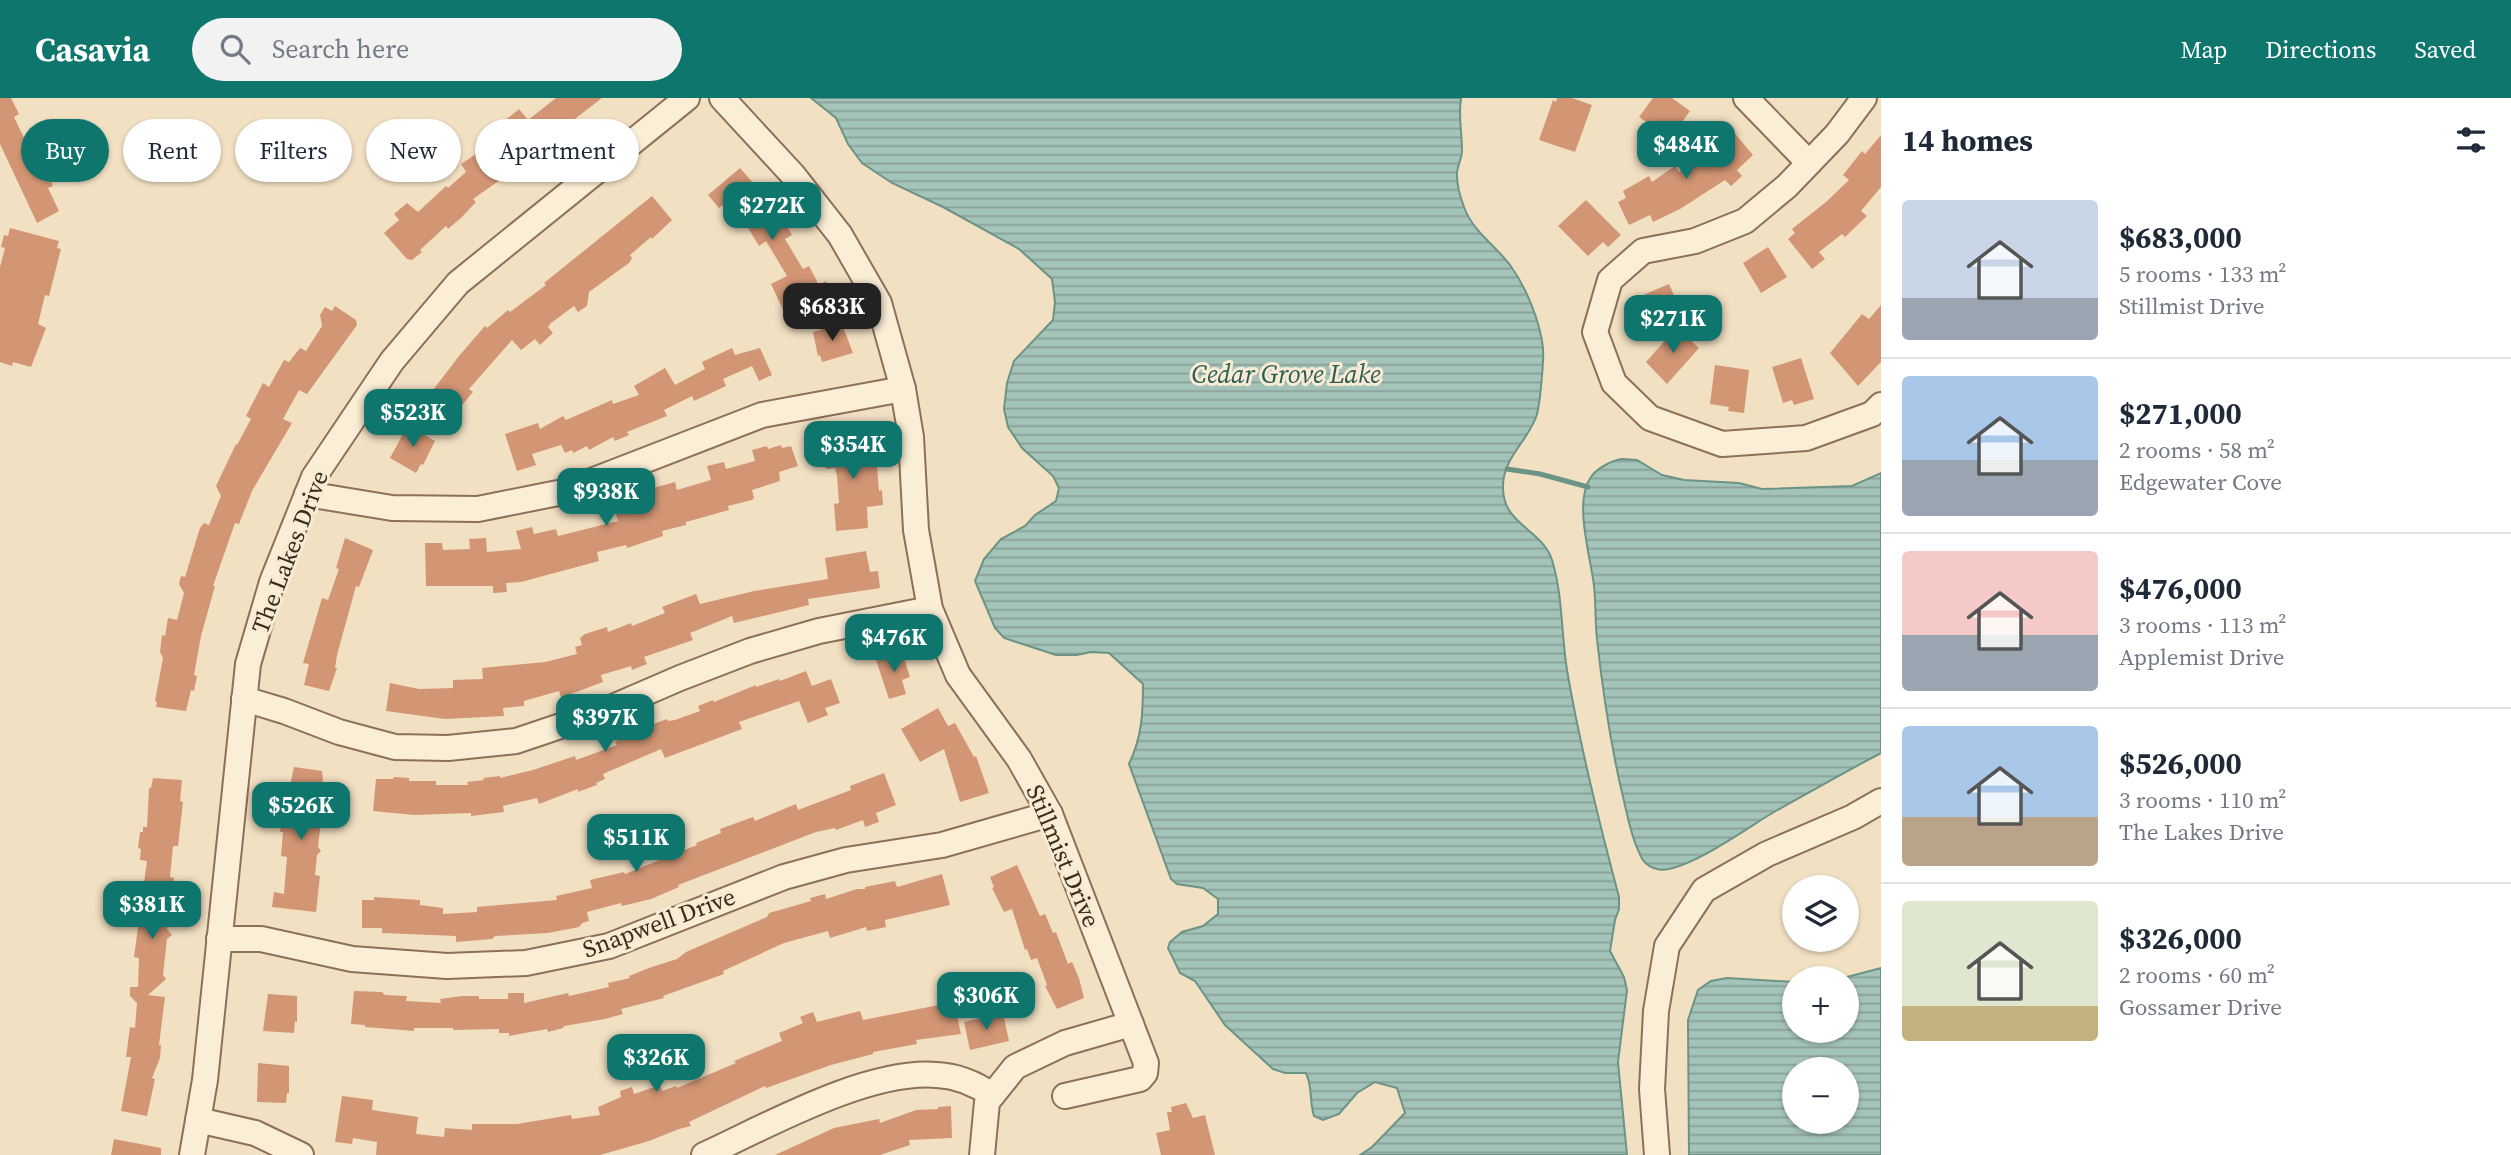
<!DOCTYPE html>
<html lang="en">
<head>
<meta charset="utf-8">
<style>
	:root { --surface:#fff; --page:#f2f2f3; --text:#1f2937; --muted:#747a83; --line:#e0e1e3; --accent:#0f766e }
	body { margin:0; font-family:"Source Serif 4",serif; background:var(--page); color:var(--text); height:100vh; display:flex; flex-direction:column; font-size:26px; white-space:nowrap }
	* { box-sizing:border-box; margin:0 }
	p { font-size:23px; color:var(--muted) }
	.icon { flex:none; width:38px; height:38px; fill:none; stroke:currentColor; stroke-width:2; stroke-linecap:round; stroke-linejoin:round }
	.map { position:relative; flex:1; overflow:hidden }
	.sheet { display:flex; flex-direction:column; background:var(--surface); width:630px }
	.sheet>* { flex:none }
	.guide { position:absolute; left:21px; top:21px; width:665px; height:63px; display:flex; gap:14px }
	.buttons { position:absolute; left:1782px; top:777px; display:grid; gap:14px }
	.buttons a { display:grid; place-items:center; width:77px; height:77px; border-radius:50%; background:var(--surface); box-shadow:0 2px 5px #0004; font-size:35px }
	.price { position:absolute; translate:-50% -60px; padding:0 16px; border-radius:14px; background:var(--accent); color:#fff; font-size:23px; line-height:46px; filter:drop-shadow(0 2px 4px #0008) }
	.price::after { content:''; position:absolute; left:50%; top:42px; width:21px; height:16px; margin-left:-10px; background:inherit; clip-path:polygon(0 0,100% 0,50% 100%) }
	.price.active { background:#222; color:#fff }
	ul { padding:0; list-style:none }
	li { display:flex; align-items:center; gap:21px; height:175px; padding:0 21px }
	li+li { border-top:2px solid var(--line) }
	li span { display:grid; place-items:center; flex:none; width:196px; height:140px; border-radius:7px; color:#555 }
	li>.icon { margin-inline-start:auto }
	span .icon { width:84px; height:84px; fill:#fffc; stroke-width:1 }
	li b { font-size:30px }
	h2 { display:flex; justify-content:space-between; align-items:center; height:84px; padding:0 21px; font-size:30px }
	.chip { padding:0 24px; border-radius:32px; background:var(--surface); box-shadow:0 2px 5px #0004; font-size:24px; line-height:63px }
	.chip.active { background:var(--accent); color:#fff }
	header { display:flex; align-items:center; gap:42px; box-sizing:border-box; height:98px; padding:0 35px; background:var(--accent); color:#fff }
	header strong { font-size:33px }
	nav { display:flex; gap:38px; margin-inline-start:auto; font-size:24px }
	.search { width:490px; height:63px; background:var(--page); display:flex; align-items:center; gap:18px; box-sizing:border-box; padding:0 24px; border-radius:38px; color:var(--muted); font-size:26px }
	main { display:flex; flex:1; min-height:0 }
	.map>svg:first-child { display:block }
	.water { fill:url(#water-rules); stroke:#6b9386; stroke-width:2; fill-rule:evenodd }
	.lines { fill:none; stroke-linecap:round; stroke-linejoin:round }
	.stream { stroke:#6b9386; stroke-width:5 }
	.building { fill:#d39675 }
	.minor-casing { stroke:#8e7058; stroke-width:28 }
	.minor { stroke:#fbeed7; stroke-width:24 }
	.labels { text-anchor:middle; stroke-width:6; stroke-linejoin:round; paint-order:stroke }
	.street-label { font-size:24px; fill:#3c2a1d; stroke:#f8ebd3 }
	.water-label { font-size:26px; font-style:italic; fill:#2b5d56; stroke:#f8ebd3 }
</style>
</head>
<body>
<header>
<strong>Casavia</strong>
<div class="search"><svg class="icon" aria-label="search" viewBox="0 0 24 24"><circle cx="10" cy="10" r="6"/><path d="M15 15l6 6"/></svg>Search here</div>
<nav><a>Map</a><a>Directions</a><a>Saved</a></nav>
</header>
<main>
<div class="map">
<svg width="1881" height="1057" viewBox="0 0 1881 1057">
	<defs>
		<pattern id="water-rules" width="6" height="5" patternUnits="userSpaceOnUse" patternTransform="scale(1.75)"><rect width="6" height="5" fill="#a5c4b9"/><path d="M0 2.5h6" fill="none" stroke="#889f96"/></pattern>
	</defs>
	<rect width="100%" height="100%" fill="#f2e0c3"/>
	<!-- water -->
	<g class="water">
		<path d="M811 0H1461C1458 20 1462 33 1462 53 1462 61 1456 70 1457 78 1457 87 1461 101 1464 109 1473 134 1495 147 1510 167 1526 189 1540 223 1543 250 1544 261 1540 309 1536 319 1527 344 1502 361 1503 390 1503 427 1542 431 1552 462 1563 498 1561 535 1567 572 1580 649 1599 724 1619 799V811L1615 822 1610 853 1624 879 1627 892 1618 964 1627 1057H1360L1372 1049 1405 1015 1397 990 1375 984 1357 995 1339 1016 1323 1022 1314 1018C1309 1002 1313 990 1306 975H1285L1273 971 1225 927 1195 883 1180 875 1168 850 1170 844 1182 834 1203 828 1218 816V801L1203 790 1177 786 1171 781 1129 666C1142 639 1143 615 1143 586L1109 555 1091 554 1077 557H1056L1004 540 995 530 975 483 984 461 1001 441 1025 428 1035 417 1056 403 1059 390 1053 378 1022 350 1008 329 1004 311 1007 285 1014 263 1053 222 1055 204 1052 181 1019 151 943 109 892 85 862 65 848 46 836 20Z"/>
		<path d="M1622 361 1637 362 1662 377 1684 382 1739 385 1762 391 1852 388 1881 375V655C1845 674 1810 694 1774 714 1751 727 1682 778 1657 771 1648 769 1642 763 1639 754 1631 738 1628 720 1624 703 1611 650 1603 596 1597 541 1595 524 1596 506 1594 488 1591 460 1573 403 1591 379 1597 370 1613 362 1622 361Z"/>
		<path d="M1881 870V1057H1689L1688 922 1698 892 1711 883 1727 880 1794 884V933H1846V880H1843ZM1846 971V1024H1794V971Z"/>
	</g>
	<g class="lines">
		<!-- stream -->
		<polyline class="stream" points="1507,371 1540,376 1588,389"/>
	</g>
	<!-- building -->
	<g class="building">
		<polygon points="0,0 11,0 19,16 14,19 35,63 40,61 53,88 48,90 59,113 37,125 0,46"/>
		<polygon points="556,0 602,0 558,34 511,71 513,73 473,101 476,104 461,120 448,131 446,128 420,152 422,154 412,162 407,161 384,135 399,122 394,116 407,105 418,114 446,88 448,90 466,74 461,66 476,56 479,60 501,45 495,37 506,28 503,24 519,11 528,22"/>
		<polygon points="1557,0 1572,0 1592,7 1575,54 1539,42 1553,2 1556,4"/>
		<polygon points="1653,0 1672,0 1690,13 1675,34 1668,29 1665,34 1654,26 1653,29 1639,19"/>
		<polygon points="1732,32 1753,57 1737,72 1742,78 1731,88 1725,82 1680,111 1653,124 1650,117 1629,127 1618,104 1626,100 1623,93 1649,78 1652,84 1675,68 1679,74"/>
		<polygon points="1881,37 1881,89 1861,113 1867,118 1845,139 1842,136 1819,154 1825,161 1812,171 1788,141 1795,135 1792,131 1826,104 1849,82 1843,77 1862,53 1865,56"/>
		<polygon points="740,70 778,113 792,137 785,141 803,171 809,168 819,187 826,183 833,199 787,220 771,186 787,178 766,143 759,148 741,118 738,121 724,106 719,110 708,97"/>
		<polygon points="652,98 672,122 652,141 651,139 630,157 632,160 629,165 589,194 587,208 578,214 574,208 551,225 548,229 553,235 540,247 535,241 521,252 512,242 469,291 473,294 452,319 427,300 459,258 485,228 487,230 508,212 510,214 546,187 544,185"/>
		<polygon points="1586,102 1621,137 1608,149 1603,144 1588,158 1558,128"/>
		<polygon points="10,130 59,143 57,150 61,151 49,198 45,197 38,226 46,230 31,269 13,264 12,268 0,264 0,169 5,150 1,149 4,137 8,138"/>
		<polygon points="1768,149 1787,179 1761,195 1743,165"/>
		<polygon points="1669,186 1681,213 1653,225 1649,217 1644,219 1636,200"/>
		<polygon points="1881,207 1881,264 1858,288 1830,255 1862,216 1869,221"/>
		<polygon points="335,208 356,222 357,227 307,296 299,292 283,321 292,325 252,393 239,426 235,425 213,488 215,488 201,538 194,577 197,578 194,593 191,592 186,613 156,609 157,604 155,603 163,560 160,554 162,537 165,538 168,520 177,522 184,495 179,486 181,478 185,479 200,430 204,425 209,427 221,398 216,388 236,346 237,347 251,321 246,318 263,285 269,289 284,262 289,264 300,250 306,253 322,228 320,217 325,209 332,213"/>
		<polygon points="842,226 853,255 822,264 820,257 818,258 813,234"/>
		<polygon points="1678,228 1694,242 1692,244 1699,250 1667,286 1646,264"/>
		<polygon points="732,250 735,257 760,250 772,277 759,283 752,268 723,281 726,288 694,303 692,298 664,312 667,318 627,334 629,337 615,343 613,339 589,352 587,348 573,355 572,352 565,355 561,347 532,356 536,367 517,373 505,336 538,325 540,331 563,318 566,322 612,302 613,306 639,297 634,288 665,270 675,287 705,271 702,264"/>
		<polygon points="1801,260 1814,301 1794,307 1792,302 1783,305 1772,269"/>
		<polygon points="1715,267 1749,272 1744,315 1728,313 1729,309 1710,306"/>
		<polygon points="408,327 435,343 423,367 421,366 416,375 390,360"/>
		<polygon points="865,337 868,358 876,357 879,393 882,392 883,407 867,409 868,430 836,433 834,406 839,405 837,378 835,370 826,371 824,341"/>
		<polygon points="781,347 782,350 791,348 798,368 779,374 780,383 752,392 754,400 752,402 728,408 729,412 686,424 686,427 662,433 663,438 627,450 626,447 597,454 599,463 521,484 506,485 507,494 493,495 493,488 426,488 425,445 442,445 443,452 470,451 469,441 486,440 487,454 521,451 516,433 532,429 534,436 556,431 558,438 618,423 614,410 634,403 631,396 675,384 677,392 711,382 707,368 724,364 726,371 755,363 752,352 767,348 768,351"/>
		<polygon points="345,440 373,452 359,489 356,488 337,557 335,570 337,570 329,593 304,587 309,566 303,565 322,500 328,502 339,471 336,470"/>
		<polygon points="866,453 870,474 878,473 880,490 808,501 809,507 734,525 732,518 690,535 693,542 644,559 647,566 632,572 631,568 601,577 603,584 576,594 561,599 559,593 524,603 524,608 503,610 504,618 445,621 386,613 390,585 419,591 453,590 453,582 483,581 482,570 545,564 577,556 575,549 582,547 580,540 585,536 607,529 608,534 631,525 632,528 665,515 662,509 696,496 700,506 754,493 828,481 825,460"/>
		<polygon points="902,554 910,579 902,582 906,596 889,601 876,562"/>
		<polygon points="806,573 812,588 831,581 840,605 825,610 828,617 808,625 799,603 739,624 742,631 665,660 661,651 603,676 605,681 596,685 597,687 578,694 578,691 539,706 537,700 503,708 504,714 471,718 471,715 414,717 373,713 376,681 393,681 394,679 409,680 409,683 436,683 436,687 468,687 467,684 484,682 483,680 500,678 500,680 533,672 575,658 576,662 617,647 615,644 625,638 656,625 667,621 668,623 675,622 700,613 698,608 713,602 714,604 756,587 756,589 779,581 780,583"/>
		<polygon points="938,610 948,628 955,625 974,659 976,658 989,695 960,704 944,651 920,664 901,631"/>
		<polygon points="294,669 322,673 323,681 316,721 321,722 318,749 321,753 317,757 315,777 320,778 316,814 272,809 274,794 284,796 287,759 281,758 283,734 280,734"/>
		<polygon points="884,675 896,707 876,715 879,724 865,729 863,722 836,732 835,730 816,734 678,787 679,789 651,801 622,808 621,805 587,814 589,823 582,825 579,829 548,835 495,838 492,841 456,844 456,838 382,835 382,830 362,830 362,802 374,802 374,799 420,802 420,807 443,810 443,816 477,814 477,809 557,802 556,798 592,790 590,782 624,774 625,776 697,747 696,745 721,735 720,731 753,719 755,723 796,706 798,712 851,692 850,688"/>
		<polygon points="153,680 182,682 180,703 183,704 178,748 173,748 170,779 174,780 169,814 167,816 167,831 172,837 167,841 163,877 166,881 148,897 165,899 159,947 161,947 160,960 152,980 155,981 147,1018 121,1013 131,959 126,959 130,929 135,930 137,905 130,898 130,889 138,889 139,860 134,859 147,763 140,762 141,751 138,750 140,734 143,734 143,729 147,729 149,690 151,690"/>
		<polygon points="1017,767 1040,818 1045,816 1053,835 1056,834 1068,866 1072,864 1079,880 1084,900 1057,911 1045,888 1047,887 1037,860 1031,862 1027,851 1025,852 1012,811 1004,814 992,790 994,789 990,779"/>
		<polygon points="942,776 950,807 885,822 886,829 867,833 866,829 830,840 828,833 784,845 723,873 724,876 663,898 664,900 621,911 623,916 605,921 564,928 563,930 548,934 547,931 509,938 509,935 499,935 499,931 453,932 453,930 414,930 414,933 365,929 365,927 351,926 354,893 382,894 385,897 407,898 406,903 441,905 440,901 462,898 479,898 479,901 508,901 508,895 524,895 524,905 568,895 569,898 609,889 608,885 630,880 629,878 649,870 677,861 686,854 767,819 769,815 811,803 810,800 825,796 826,801 857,791 865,791 865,789 895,783 897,789"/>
		<polygon points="268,896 297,898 297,924 295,923 294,935 263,933"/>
		<polygon points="954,904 961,936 916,942 917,946 873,954 873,956 831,967 766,990 765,988 689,1024 691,1028 679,1031 649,1043 600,1057 376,1057 377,1044 353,1040 352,1046 335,1044 342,998 373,1002 372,1012 418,1019 416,1036 444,1039 445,1030 472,1032 472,1026 517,1026 571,1017 572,1021 600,1017 598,1009 621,999 620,993 632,989 634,996 660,987 662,993 676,988 677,990 736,965 734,963 782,943 779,935 803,925 800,919 813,914 817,924 860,913 863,922"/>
		<polygon points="1003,915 1009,943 970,952 964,924"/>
		<polygon points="258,965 289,968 289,995 287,995 286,1005 257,1004"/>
		<polygon points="1186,1005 1193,1020 1205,1017 1215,1057 1161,1057 1156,1035 1170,1032 1167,1014 1172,1014 1171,1009"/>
		<polygon points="951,1008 952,1040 909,1042 910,1047 880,1057 775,1057 834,1030 879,1021 880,1025 916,1012 938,1011 938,1009"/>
		<polygon points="114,1041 161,1050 161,1057 111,1057"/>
	</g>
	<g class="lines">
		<!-- minor casing -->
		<g class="minor-casing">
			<g id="minor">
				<polyline points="722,0 793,77 840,137 879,205 903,291 911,339 916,432 930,511 958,577 1019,661 1050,716 1146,965 1145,975 1140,981 1065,998"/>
				<polyline points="1746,0 1809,65"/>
				<polyline points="1864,0 1837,36 1787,88 1745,123 1695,143 1643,153 1610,182 1595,234 1614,285 1650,320 1722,346 1806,340 1872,316 1881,307"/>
				<polyline points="307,396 392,410 478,411 563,394 762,317 903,291"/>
				<polyline points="244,601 284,613 339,634 395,649 448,650 516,643 599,615 680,580 750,553 819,533 930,511"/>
				<polyline points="219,841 261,841 352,861 447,868 526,865 609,848 784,779 846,762 942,747 1050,716"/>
				<polyline points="198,1022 255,1035 301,1057"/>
				<polyline points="192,1057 205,982 248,566 272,484 314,379 392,263 458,185 687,0"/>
				<path d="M704 1057C767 1028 868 971 937 977 957 978 976 986 992 997"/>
				<polyline points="982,1057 987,1004 1015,969 1065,945 1131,926"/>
				<polyline points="1657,1057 1652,991 1656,913 1667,848 1704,792 1767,756 1853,719 1881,703"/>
			</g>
		</g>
		<!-- minor -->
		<use href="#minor" class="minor"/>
	</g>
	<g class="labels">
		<!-- street labels -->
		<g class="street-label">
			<text transform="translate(290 454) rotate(-69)" y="8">The Lakes Drive</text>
			<text transform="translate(1063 758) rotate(67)" y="8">Stillmist Drive</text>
			<text transform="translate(659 825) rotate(-20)" y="8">Snapwell Drive</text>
		</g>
		<!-- water labels -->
		<g class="water-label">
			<text x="1286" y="285">Cedar Grove Lake</text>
		</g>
	</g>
</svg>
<div class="buttons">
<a><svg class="icon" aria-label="layers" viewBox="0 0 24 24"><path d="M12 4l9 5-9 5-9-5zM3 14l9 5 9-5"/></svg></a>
<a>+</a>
<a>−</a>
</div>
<b class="price" style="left:1686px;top:83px">$484K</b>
<b class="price" style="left:772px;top:144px">$272K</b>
<b class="price active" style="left:832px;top:245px">$683K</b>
<b class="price" style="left:1673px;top:257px">$271K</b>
<b class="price" style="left:413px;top:351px">$523K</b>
<b class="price" style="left:853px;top:383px">$354K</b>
<b class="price" style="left:606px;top:430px">$938K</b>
<b class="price" style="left:894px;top:576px">$476K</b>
<b class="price" style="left:605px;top:656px">$397K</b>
<b class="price" style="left:301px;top:744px">$526K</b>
<b class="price" style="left:636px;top:776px">$511K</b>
<b class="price" style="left:152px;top:843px">$381K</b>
<b class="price" style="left:986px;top:934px">$306K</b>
<b class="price" style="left:656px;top:996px">$326K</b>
<div class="guide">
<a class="chip active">Buy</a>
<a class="chip">Rent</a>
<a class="chip">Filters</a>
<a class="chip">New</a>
<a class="chip">Apartment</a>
</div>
</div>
<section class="sheet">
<h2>14 homes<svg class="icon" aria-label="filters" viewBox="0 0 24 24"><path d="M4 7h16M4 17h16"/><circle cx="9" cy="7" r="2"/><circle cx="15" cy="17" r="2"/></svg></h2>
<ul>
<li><span style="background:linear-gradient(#c9d6e8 70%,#9aa5b1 0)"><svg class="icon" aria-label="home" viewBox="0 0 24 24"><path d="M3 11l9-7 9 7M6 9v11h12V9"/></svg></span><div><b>$683,000</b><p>5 rooms · 133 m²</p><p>Stillmist Drive</p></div></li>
<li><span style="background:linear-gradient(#a9c7e8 60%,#9aa5b1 0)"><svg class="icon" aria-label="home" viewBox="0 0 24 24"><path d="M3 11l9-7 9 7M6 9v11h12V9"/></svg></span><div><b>$271,000</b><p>2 rooms · 58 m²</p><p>Edgewater Cove</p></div></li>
<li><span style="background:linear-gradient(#f6c9c9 60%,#9aa5b1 0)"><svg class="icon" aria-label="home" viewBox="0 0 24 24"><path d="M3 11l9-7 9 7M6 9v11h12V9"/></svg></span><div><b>$476,000</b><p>3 rooms · 113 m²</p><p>Applemist Drive</p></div></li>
<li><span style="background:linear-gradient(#a9c7e8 65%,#b9a48a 0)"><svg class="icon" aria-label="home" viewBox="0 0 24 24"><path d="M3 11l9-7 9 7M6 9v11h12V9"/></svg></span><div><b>$526,000</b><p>3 rooms · 110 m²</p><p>The Lakes Drive</p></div></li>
<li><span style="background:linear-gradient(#dfe7d0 75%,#c2b280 0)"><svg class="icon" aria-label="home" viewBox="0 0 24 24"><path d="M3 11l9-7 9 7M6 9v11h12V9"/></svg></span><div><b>$326,000</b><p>2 rooms · 60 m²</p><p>Gossamer Drive</p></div></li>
</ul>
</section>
</main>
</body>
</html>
